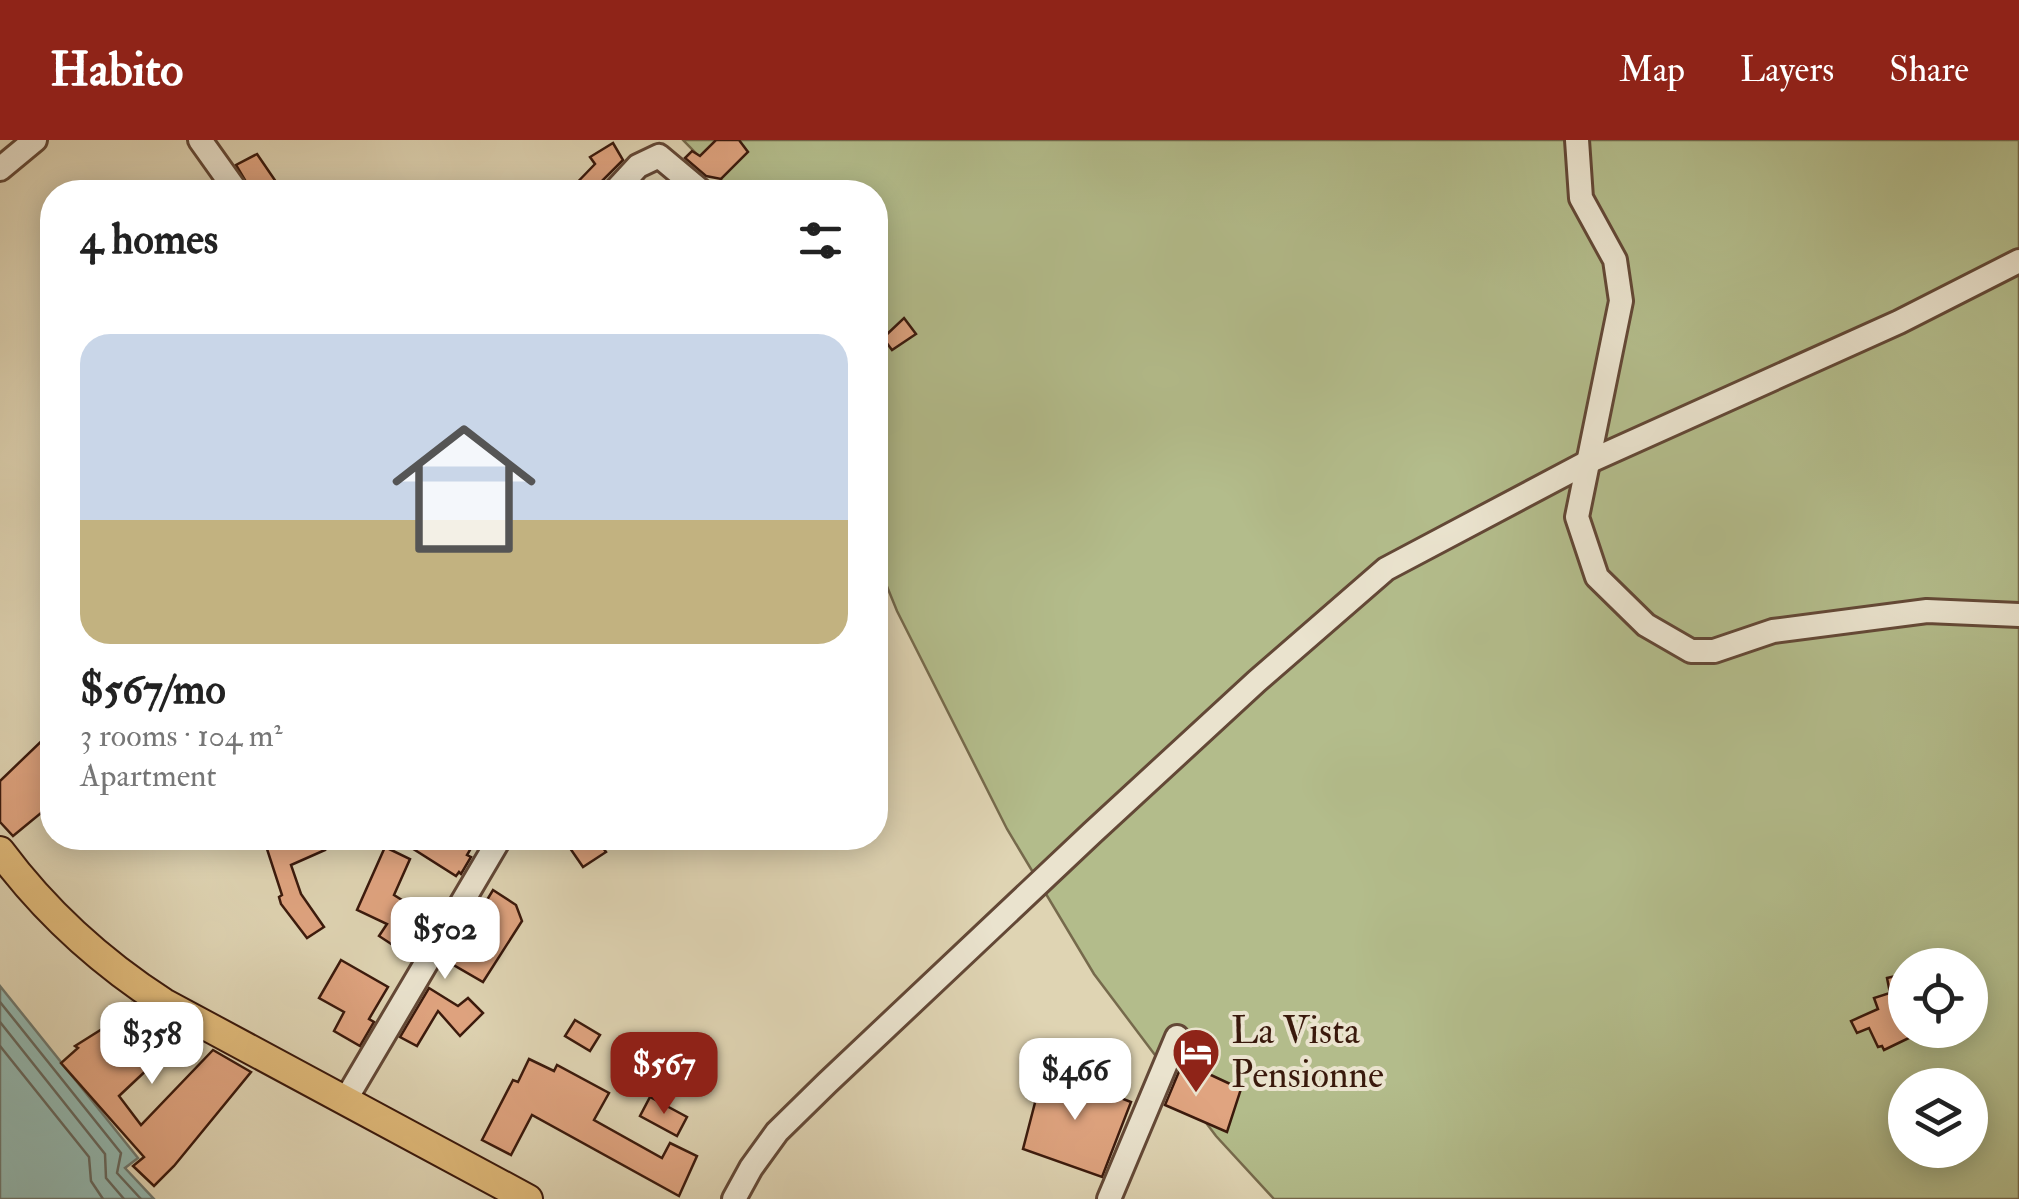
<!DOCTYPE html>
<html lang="en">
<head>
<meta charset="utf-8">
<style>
	:root { --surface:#fff; --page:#f2f2f2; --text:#222; --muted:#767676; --line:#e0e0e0; --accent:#8f2418 }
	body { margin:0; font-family:"IM FELL Double Pica",serif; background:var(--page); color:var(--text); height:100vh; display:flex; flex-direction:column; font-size:38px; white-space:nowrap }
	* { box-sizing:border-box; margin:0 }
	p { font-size:32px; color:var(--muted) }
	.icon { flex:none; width:55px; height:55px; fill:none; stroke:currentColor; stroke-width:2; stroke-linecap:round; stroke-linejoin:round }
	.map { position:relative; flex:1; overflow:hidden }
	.side { position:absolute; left:40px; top:40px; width:848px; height:670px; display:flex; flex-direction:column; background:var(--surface); border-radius:40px; box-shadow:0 5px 25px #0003 }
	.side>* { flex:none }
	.buttons { position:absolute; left:1888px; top:808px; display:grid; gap:20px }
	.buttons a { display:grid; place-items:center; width:100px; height:100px; border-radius:50%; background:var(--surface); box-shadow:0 5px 25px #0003; font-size:50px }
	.price { position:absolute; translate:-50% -85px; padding:0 22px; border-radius:20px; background:#fff; color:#222; font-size:32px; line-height:65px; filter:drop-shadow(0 2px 5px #0008) }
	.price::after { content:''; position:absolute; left:50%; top:60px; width:30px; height:22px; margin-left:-15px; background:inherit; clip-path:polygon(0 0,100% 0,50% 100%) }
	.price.active { background:var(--accent); color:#fff }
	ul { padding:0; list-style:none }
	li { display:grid; align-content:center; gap:20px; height:530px; padding:0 40px }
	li+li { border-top:2px solid var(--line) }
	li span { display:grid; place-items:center; height:310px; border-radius:30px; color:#555 }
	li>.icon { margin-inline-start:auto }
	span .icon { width:180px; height:180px; fill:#fffc; stroke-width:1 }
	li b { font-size:42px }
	h2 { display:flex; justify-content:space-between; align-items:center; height:120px; padding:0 40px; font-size:42px }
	header { display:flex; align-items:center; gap:60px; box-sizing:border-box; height:140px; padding:0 50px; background:var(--accent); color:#fff }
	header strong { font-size:48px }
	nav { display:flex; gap:55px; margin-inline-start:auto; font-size:35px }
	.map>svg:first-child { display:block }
	.green { fill:#b3bc8b; stroke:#766a4c; stroke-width:2.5; fill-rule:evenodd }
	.water { fill:#93b8b0; stroke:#6f786e; stroke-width:2.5 }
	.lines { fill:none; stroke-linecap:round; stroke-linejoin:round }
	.shore { stroke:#66685e; stroke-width:2.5 }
	.building { fill:#e0a480; stroke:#3a190c; stroke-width:2.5; fill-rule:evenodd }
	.minor-casing { stroke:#634836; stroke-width:28 }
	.major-casing { stroke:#3a190c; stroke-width:32 }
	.minor { stroke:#eae3ce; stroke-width:22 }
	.major { stroke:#e0ba7a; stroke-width:28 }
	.labels { text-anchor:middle; stroke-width:8; stroke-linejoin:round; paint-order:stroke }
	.poi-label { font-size:38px; fill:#3a190c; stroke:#eae3ce; text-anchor:start }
</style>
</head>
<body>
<header>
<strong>Habito</strong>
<nav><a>Map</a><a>Layers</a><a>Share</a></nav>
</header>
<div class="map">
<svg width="2019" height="1059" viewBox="0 0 2019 1059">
	<rect width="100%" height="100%" fill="#dfd4b3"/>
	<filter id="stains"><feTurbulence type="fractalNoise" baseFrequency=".002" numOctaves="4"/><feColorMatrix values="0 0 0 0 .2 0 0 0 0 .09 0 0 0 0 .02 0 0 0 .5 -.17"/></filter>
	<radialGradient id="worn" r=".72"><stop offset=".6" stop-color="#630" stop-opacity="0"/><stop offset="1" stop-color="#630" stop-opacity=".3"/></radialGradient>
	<!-- green -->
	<path class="green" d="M683 0H2019V1059H1274L1216 996 1094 834 1007 689 897 471 875 417V52H726L721 39ZM1905 825H1970V890H1905ZM1905 945H1970V1010H1905Z"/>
	<!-- water -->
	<polygon class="water" points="0,846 138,1018 125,1028 154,1059 0,1059"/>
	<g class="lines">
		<!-- shore -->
		<g class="shore">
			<polyline points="0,862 121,1013 117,1033 141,1059"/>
			<polyline points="0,882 105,1014 106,1038 124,1059"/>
			<polyline points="0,906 89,1017 91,1041 103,1059"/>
		</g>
	</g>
	<!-- building -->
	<g class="building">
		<polygon points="716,0 739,0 748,12 721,39 706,36 685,18 692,11 700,16"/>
		<polygon points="613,3 623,20 598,45 599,52 568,52 595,24 590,17"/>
		<polygon points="257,14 283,52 252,52 236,25"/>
		<polygon points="904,178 916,194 892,210 883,198"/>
		<polygon points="52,591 52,664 13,696 0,682 0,641"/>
		<polygon points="299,698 321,698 325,710 291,725 301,754 324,787 307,798 281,764 279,757 282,755 267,709"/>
		<polygon points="396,698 477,698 467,715 471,717 461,734 459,732 456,736"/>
		<polygon points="563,698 596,698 606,712 583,727"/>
		<polygon points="385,707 410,719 394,755 434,780 427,792 418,786 402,811 379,796 387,784 357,770"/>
		<polygon points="493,750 516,765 522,781 483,842 445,820 470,785 467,783 479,763 484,765"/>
		<polygon points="341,820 388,847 369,879 374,882 360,906 334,891 344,872 319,858"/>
		<polygon points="1900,835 1905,868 1898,870 1905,890 1911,897 1884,910 1882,906 1878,907 1869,888 1857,893 1851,881 1878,869 1874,858 1890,853 1887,838"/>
		<polygon points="429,848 458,866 468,858 483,873 460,896 438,871 417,906 400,897"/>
		<path d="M132 863 185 894 119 956 141 985 213 910 251 932 174 1026 154 1046 133 1026 144 1017 61 923 78 908 75 906 102 889ZM142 880 164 894 134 925 115 908Z"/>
		<polygon points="575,880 600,895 590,911 565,896"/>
		<polygon points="529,919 554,931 557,925 609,953 594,980 662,1018 670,1003 697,1016 679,1056 532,975 511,1015 482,1000 513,940 518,942"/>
		<polygon points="1183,922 1241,949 1227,992 1165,965"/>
		<polygon points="1044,928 1131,962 1102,1037 1023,1009"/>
		<polygon points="650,957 687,977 677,996 640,976"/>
	</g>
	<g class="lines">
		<!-- minor casing -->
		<g class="minor-casing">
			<g id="minor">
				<polyline points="200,0 237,52"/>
				<polyline points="1577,0 1581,58 1615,120 1621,161 1577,377 1597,437 1646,485 1691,511 1714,511 1773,491 1927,471 2019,475"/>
				<polyline points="0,29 35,0"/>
				<polyline points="614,52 638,26 659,16 702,52"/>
				<polyline points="346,959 500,698"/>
				<polyline points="734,1059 751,1028 777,992 827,943 1092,693 1257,541 1386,429 1588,322 1899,182 2019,121"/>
				<polyline points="1109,1059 1177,897"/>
			</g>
		</g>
		<!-- major casing -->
		<g class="major-casing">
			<path id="major" d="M0 711C46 773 99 821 164 863L528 1059"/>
		</g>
		<!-- minor -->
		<use href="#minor" class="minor"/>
		<!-- major -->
		<use href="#major" class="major"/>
	</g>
	<!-- icons -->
	<defs>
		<g id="hotel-pin" transform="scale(2.5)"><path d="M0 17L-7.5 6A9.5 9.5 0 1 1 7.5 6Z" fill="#8f2418" stroke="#eae3ce"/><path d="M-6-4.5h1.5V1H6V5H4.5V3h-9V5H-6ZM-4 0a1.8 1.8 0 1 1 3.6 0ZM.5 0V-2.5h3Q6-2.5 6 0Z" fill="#fff"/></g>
	</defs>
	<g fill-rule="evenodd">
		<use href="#hotel-pin" x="1196" y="912"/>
	</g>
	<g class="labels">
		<!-- poi labels -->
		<g class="poi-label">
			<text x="1231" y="903">La Vista<tspan x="1231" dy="44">Pensionne</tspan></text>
		</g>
	</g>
	<rect width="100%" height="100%" filter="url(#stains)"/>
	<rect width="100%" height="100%" fill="url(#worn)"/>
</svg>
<div class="buttons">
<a><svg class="icon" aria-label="locate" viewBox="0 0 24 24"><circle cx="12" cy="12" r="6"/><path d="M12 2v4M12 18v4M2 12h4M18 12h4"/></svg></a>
<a><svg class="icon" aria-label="layers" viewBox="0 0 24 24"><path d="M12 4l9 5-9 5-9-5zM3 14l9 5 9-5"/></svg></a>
</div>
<b class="price" style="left:445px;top:842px">$502</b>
<b class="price" style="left:152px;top:947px">$358</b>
<b class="price active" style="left:664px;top:977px">$567</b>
<b class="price" style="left:1075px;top:983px">$466</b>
<section class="side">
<h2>4 homes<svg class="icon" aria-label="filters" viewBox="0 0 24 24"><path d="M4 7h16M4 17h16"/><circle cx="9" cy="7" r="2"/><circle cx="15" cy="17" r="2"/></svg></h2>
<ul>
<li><span style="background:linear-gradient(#c9d6e8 60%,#c2b280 0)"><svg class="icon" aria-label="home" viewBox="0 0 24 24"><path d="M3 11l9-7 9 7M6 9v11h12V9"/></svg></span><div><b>$567/mo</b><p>3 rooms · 104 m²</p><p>Apartment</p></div></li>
</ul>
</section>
</div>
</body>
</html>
